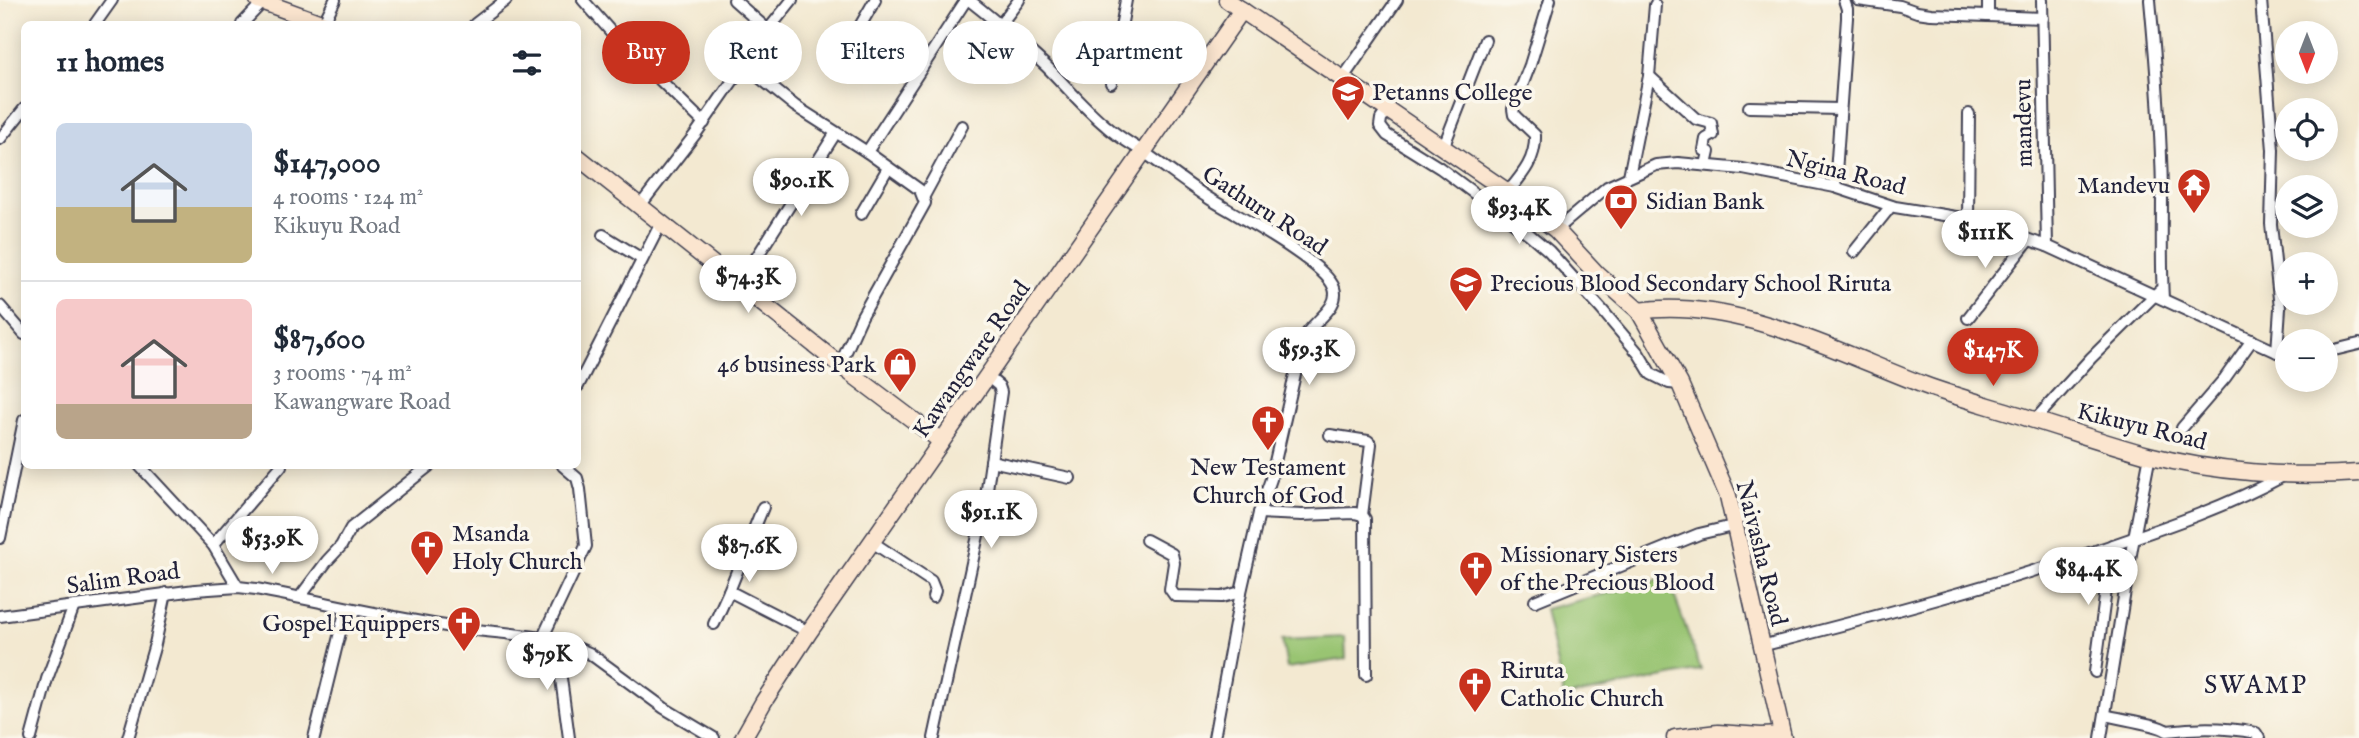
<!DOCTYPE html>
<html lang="en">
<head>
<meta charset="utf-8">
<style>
	:root { --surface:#fff; --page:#f2f2f3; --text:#1f2937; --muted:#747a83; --line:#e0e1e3; --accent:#c8321e }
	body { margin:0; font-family:"IM FELL English",serif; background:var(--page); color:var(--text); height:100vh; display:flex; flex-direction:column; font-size:26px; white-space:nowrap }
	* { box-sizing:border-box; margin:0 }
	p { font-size:23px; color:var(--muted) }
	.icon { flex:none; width:38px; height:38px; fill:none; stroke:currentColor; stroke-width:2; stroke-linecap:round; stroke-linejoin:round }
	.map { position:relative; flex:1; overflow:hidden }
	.side { position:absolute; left:21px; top:21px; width:560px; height:448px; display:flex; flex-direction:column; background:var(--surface); border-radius:10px; box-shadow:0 4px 18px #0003 }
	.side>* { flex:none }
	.hud { position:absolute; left:602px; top:21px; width:665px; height:63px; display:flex; gap:14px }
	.needle { width:46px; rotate:180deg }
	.controls { position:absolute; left:2275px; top:21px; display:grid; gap:14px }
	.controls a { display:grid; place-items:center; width:63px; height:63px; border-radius:50%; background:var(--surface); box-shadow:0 4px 18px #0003; font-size:35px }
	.price { position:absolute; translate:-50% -60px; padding:0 16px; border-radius:24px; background:#fff; color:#222; font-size:23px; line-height:46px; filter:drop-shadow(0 2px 4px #0008) }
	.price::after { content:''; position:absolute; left:50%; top:42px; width:21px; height:16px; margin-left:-10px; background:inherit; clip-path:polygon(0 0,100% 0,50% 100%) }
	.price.current { background:var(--accent); color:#fff }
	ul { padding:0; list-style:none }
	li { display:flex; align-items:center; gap:21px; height:175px; padding:0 35px }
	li+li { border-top:2px solid var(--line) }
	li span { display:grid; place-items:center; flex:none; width:196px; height:140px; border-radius:10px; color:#555 }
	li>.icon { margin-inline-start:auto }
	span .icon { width:84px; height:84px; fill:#fffc; stroke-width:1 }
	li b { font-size:30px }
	h2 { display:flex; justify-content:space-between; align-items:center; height:84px; padding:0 35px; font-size:30px }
	.chip { padding:0 24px; border-radius:32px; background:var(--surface); box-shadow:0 4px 18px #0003; font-size:24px; line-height:63px }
	.chip.current { background:var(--accent); color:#fff }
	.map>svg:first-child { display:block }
	.green { fill:#99c472; stroke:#5e7356; stroke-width:2 }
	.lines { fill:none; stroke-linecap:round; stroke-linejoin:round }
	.street-casing { stroke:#414052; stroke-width:14 }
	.secondary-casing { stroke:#414052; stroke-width:19 }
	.street { stroke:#fff; stroke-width:10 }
	.secondary { stroke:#fbe5cf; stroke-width:16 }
	.labels { text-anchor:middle; stroke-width:7; stroke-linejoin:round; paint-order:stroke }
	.poi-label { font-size:24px; fill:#22223b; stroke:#fbf7ec; text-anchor:start }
	.street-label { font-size:24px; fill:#22223b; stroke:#fbf7ec }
	.neighbourhood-label { font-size:26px; letter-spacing:2px; fill:#22223b; stroke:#fbf7ec }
</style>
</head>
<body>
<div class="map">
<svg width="2359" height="738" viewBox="0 0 2359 738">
	<rect width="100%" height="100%" fill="#fbf7ec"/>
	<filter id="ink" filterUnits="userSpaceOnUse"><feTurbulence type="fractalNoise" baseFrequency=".0143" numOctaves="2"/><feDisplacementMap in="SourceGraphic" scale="14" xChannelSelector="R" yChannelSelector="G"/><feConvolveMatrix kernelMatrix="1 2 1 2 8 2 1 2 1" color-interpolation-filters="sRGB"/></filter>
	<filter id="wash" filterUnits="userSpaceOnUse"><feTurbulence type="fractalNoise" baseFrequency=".00686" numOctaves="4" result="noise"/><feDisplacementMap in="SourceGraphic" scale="28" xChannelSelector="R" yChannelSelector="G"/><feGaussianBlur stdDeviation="1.57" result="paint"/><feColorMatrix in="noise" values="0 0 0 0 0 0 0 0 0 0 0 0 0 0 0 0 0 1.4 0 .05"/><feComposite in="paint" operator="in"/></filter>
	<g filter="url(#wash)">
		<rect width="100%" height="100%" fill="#f3e9d1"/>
		<!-- green -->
		<g class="green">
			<polygon points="1668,578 1701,670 1564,697 1545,609"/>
			<polygon points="1345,637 1346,659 1287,668 1282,640"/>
		</g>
	</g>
	<g filter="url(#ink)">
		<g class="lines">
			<!-- street casing -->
			<g class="street-casing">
				<g id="street">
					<polyline points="583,0 612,33 704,123"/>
					<path d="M969 0C996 21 1021 43 1046 66 1066 86 1084 108 1106 126 1118 137 1132 144 1145 153 1167 168 1188 185 1210 199 1236 215 1326 263 1334 288 1341 309 1310 322 1303 340L1271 479 1259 513 1241 592 1214 738"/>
					<polyline points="1858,0 1900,6 1917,12 1931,14 1988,16 1988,0"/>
					<polyline points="2042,0 2047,246"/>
					<path d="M2150 0C2156 64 2161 128 2162 192 2162 228 2161 263 2163 299"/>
					<polyline points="2261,0 2273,150 2271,224 2280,308 2277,352"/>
					<polyline points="1988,16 2043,18"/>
					<polyline points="95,24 112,0"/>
					<polyline points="242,24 263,2"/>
					<polyline points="323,24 335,0"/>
					<polyline points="475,24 506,0"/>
					<polyline points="1000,25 1019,0"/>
					<polyline points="860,26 875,0"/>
					<polyline points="768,30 792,0"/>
					<polyline points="744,65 795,106 867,152"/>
					<polyline points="1649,76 1696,119 1711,123 1713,135 1706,139 1704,150 1709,152 1706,165"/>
					<polyline points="1343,78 1397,0"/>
					<polyline points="1111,83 1126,0"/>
					<polyline points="1749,107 1840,109"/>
					<polyline points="1388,109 1381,119 1380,126 1387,135 1440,168 1529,234 1549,251 1602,310 1639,354 1651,374 1669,383 1680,384"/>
					<polyline points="0,139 24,109"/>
					<polyline points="1443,148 1485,40"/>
					<polyline points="1629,176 1649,76 1655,5"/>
					<polyline points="1835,187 1847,18 1847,9 1844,0"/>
					<path d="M1508 192C1523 174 1536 159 1535 135L1514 115 1513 109 1530 65 1550 0"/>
					<polyline points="924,196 962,126"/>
					<polyline points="639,207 697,132 768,30 734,0"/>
					<polyline points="861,214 888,168"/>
					<polyline points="1968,219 1969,114"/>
					<polyline points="1556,230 1607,187 1656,165 1678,163 1743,169 1835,187 1895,207 1968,219 2047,246 2277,352 2287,353"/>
					<polyline points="603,235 642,259"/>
					<polyline points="1854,252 1891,206"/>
					<polyline points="739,285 835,134"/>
					<polyline points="0,306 24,334"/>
					<polyline points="1968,318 2028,241"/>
					<polyline points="2326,352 2359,344"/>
					<polyline points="840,365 862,316 925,203 920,190 867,152 966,0"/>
					<polyline points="578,386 661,223"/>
					<polyline points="2035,420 2091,358 2159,291"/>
					<polyline points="2182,428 2225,378 2252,340"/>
					<polyline points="1330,435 1368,441 1371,444 1362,515"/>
					<polyline points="991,461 1070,478"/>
					<polyline points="140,466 213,545 238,587"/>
					<polyline points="1259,513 1302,515 1355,513 1362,515 1365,519 1366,675"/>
					<polyline points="0,538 24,420"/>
					<polyline points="1146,540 1172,554 1174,563 1170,589 1175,596 1222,597 1241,592"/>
					<polyline points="872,542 931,581 935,591 933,597"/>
					<polyline points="213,545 281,466"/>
					<polyline points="729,591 763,507"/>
					<polyline points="300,597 327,561 341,546 351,528 429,466"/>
					<polyline points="1535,601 1699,534 1737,525"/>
					<path d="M0 616 195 590 238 587 256 589C320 601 382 616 446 626 493 634 546 632 589 653L664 708 714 738"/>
					<polyline points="714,624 729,591 809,632"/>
					<polyline points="542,639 586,546 580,489 577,478 563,466"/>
					<polyline points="556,641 569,738"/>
					<path d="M1761 646C1878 616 1996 585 2110 546 2169 526 2228 506 2283 476"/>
					<polyline points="2095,672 2112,545"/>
					<path d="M2105 715C2119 719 2158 724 2167 731 2197 727 2226 727 2256 733L2259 738"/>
					<polyline points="31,738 47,679 74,606"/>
					<polyline points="128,738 155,644 166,593"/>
					<polyline points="314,738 346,608"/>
					<polyline points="934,738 985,503 1001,392 999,386 987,376"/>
					<polyline points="2101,738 2132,548 2150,455"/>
				</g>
			</g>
			<!-- secondary casing -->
			<g class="secondary-casing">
				<g id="secondary">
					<polyline points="258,0 324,24"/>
					<polyline points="1227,0 1508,192 1556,230 1596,273 1639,311 1680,384 1728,496 1783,738"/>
					<polyline points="578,157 840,365 941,441"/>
					<path d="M1639 311C1734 297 1837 352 1924 385 1959 398 1995 407 2031 419 2070 431 2108 444 2148 455 2213 472 2292 478 2359 473"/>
					<polyline points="743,738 764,701 809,632 1242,10"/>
					<polyline points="1675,738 1718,733 1761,736 1782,735"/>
				</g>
			</g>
			<!-- street -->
			<use href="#street" class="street"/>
			<!-- secondary -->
			<use href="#secondary" class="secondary"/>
		</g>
	</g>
	<!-- icons -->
	<defs>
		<g id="university-pin" transform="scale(1.75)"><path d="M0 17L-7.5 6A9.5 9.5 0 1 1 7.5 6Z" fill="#c8321e" stroke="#fbf7ec"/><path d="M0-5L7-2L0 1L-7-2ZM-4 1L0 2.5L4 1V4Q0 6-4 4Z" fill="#fff"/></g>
		<g id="temple-pin" transform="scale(1.75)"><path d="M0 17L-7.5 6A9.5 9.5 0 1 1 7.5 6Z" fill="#c8321e" stroke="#fbf7ec"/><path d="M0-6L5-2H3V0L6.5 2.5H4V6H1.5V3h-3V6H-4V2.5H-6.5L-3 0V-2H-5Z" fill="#fff"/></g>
		<g id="bank-pin" transform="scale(1.75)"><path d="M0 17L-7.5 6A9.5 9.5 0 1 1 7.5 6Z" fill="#c8321e" stroke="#fbf7ec"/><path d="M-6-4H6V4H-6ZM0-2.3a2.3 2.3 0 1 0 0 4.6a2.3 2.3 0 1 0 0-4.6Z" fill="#fff"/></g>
		<g id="school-pin" transform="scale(1.75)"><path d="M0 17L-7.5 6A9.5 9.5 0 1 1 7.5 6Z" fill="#c8321e" stroke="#fbf7ec"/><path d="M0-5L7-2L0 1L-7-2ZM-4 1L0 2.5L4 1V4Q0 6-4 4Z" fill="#fff"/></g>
		<g id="shop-pin" transform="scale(1.75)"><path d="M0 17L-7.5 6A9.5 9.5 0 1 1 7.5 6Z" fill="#c8321e" stroke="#fbf7ec"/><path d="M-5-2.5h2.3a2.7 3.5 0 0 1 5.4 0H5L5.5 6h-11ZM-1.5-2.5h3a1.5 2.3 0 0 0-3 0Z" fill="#fff"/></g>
		<g id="church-pin" transform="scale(1.75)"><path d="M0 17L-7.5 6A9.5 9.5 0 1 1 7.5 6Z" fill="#c8321e" stroke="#fbf7ec"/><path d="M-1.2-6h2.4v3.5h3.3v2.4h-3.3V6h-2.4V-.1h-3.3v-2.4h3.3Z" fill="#fff"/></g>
	</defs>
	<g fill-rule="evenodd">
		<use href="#university-pin" x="1348" y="92"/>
		<use href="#temple-pin" x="2194" y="185"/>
		<use href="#bank-pin" x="1621" y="201"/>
		<use href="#school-pin" x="1466" y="283"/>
		<use href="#shop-pin" x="900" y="364"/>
		<use href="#church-pin" x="1268" y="422"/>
		<use href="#church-pin" x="427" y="547"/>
		<use href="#church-pin" x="1476" y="568"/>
		<use href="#church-pin" x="464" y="623"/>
		<use href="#church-pin" x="1475" y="684"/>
	</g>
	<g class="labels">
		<!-- poi labels -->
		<g class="poi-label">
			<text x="1372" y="100">Petanns College</text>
			<text x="2170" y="193" text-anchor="end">Mandevu</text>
			<text x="1646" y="209">Sidian Bank</text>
			<text x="1490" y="291">Precious Blood Secondary School Riruta</text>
			<text x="876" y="372" text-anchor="end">46 business Park</text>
			<text x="1268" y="475" text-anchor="middle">New Testament<tspan x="1268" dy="28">Church of God</tspan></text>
			<text x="452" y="541">Msanda<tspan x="452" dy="28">Holy Church</tspan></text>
			<text x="1500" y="562">Missionary Sisters<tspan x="1500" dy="28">of the Precious Blood</tspan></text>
			<text x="440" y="631" text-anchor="end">Gospel Equippers</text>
			<text x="1500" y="678">Riruta<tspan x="1500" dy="28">Catholic Church</tspan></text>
		</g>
		<!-- street labels -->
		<g class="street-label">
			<text transform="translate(2023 123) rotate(-91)" y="8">mandevu</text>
			<text transform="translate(1846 172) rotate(14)" y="8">Ngina Road</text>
			<text transform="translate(1265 210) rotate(33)" y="8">Gathuru Road</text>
			<text transform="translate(971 359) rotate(-55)" y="8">Kawangware Road</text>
			<text transform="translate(2142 426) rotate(14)" y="8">Kikuyu Road</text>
			<text transform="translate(1762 553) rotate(76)" y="8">Naivasha Road</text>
			<text transform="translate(123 578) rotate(-8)" y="8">Salim Road</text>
		</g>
		<!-- neighbourhood labels -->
		<g class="neighbourhood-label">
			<text x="2256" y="693">SWAMP</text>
		</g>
	</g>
</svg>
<div class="controls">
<a><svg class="needle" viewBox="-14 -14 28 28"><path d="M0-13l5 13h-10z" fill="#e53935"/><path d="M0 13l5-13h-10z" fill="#747a83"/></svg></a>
<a><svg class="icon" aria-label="locate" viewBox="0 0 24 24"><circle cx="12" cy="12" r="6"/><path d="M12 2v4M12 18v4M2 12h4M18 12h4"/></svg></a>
<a><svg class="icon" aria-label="layers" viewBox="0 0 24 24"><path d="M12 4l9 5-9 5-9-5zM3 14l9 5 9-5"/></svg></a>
<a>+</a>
<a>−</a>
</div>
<b class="price" style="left:801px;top:218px">$90.1K</b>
<b class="price" style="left:1519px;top:246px">$93.4K</b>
<b class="price" style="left:1985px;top:270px">$111K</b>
<b class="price" style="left:748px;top:315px">$74.3K</b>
<b class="price" style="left:1309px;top:387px">$59.3K</b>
<b class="price current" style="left:1993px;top:388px">$147K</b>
<b class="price" style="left:991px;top:550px">$91.1K</b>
<b class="price" style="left:272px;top:576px">$53.9K</b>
<b class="price" style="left:749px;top:584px">$87.6K</b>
<b class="price" style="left:2088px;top:607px">$84.4K</b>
<b class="price" style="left:547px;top:692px">$79K</b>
<div class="hud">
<a class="chip current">Buy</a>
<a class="chip">Rent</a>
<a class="chip">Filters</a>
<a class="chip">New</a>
<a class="chip">Apartment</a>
</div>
<section class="side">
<h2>11 homes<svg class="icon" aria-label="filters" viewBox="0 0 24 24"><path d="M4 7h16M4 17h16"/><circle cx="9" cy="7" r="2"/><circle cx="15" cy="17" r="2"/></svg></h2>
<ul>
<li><span style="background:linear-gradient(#c9d6e8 60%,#c2b280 0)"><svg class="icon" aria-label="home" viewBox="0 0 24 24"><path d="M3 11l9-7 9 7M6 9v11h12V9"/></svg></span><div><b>$147,000</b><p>4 rooms · 124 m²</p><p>Kikuyu Road</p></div></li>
<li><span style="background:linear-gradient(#f6c9c9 75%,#b9a48a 0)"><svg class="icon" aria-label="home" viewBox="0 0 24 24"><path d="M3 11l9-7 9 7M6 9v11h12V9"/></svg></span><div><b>$87,600</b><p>3 rooms · 74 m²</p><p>Kawangware Road</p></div></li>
</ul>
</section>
</div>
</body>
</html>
